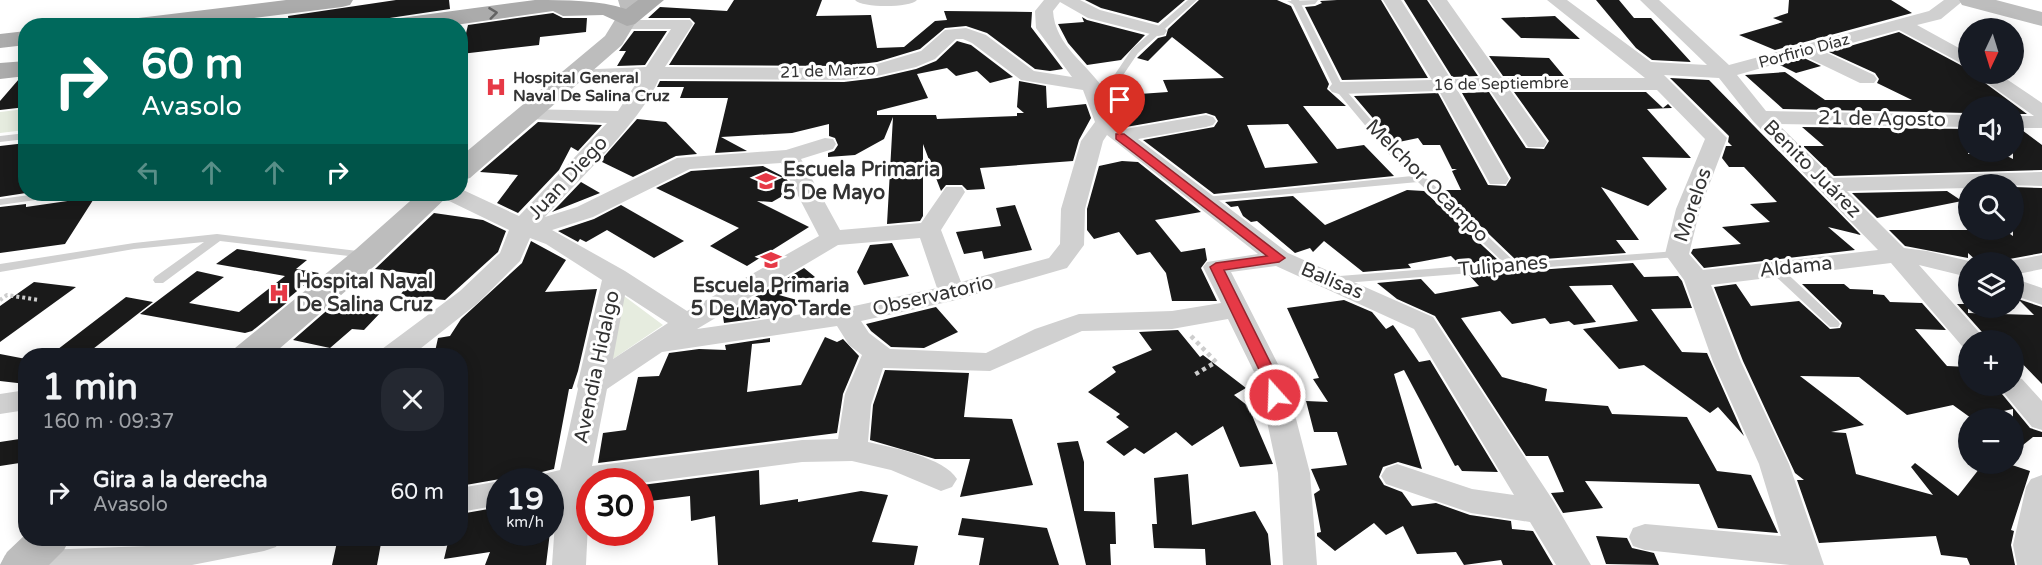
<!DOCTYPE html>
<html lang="es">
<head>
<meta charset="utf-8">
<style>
	body { margin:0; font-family:"Varela Round",sans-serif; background:#242831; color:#f1f3f6; height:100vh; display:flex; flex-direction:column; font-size:22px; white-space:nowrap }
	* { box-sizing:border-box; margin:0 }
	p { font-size:20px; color:#9ea1a6 }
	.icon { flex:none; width:33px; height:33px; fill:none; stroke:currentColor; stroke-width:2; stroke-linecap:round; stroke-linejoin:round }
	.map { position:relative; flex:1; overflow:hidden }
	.details { position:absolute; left:18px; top:348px; width:450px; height:198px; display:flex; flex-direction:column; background:#171b24; border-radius:24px; box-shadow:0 3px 15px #0003 }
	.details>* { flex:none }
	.banner { position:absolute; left:18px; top:18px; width:450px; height:183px; border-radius:24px; box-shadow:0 3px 15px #0003; background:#00695c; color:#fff; overflow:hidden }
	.needle { width:39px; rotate:184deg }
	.buttons { position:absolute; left:1958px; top:18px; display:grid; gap:12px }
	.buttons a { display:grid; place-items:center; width:66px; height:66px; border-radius:50%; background:#171b24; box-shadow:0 3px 15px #0003; font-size:30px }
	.speed { position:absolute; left:486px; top:468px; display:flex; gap:12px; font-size:30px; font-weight:700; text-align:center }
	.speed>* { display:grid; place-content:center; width:78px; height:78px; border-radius:50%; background:#171b24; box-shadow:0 3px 15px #0003; line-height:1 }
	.speed small { font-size:15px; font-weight:400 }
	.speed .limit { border:9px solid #d22; background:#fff; color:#111 }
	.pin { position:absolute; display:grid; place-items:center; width:51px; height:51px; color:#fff; margin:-62px -26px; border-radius:50% 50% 50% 0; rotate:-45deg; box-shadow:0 0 6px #0007 }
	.pin .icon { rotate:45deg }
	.me { position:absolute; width:66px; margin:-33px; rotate:340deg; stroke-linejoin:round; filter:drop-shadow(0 0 4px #0008) }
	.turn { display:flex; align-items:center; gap:21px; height:126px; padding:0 24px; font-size:27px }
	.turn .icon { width:78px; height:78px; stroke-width:2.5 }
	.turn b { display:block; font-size:42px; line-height:51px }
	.lanes { display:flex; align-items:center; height:57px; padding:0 24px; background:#0003; justify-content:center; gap:30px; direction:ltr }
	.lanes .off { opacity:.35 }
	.round { display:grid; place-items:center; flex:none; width:63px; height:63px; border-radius:24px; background:#242831 }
	.overview { display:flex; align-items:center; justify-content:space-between; height:102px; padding:0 24px }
	h1 { font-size:36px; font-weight:800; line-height:45px }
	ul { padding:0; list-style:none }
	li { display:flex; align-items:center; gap:18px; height:84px; padding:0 24px }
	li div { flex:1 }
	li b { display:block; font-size:22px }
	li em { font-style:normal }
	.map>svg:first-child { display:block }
</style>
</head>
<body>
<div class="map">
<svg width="2042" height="565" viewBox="0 0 2042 565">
	<rect width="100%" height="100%" fill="#fff"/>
	<path fill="#e6ecdf" d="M25 109V130L0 133V112Z
		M624 296 663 325 610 361Z"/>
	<path fill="#1a1a1a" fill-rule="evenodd" d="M396 0H449L450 9 336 26H289L288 16Z
		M734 0H822L816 16 871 15 877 48 904 47 935 21 947 20 944 11 1032 12 1031 27 1063 69 1050 71 1035 69 987 33 966 26 945 28 920 49 877 62 844 66 669 65 695 23 690 18H648L660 7 727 11Z
		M1085 0H1185L1158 23 1101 8Z
		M1199 0H1277L1291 6 1329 84 1327 89 1346 106H1303L1337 149 1364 145 1394 176 1214 194 1143 140 1214 127 1218 121 1215 116 1206 113 1126 127 1111 96 1168 92 1163 80 1224 78 1172 37 1148 61 1137 58 1158 38 1166 36 1168 29ZM1288 124 1318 163 1265 168 1247 125Z
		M1337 0H1381L1428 78 1342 80 1305 7 1315 6 1322 3 1320 1Z
		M1404 0H1427L1478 76 1452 77Z
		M1596 0H1619L1634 18H1651L1691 62 1652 60 1636 48Z
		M1789 0H1891L1912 13 1775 50 1739 35 1783 22 1773 18 1788 13Z
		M553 13 563 18H587L586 32 540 37 539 45 461 54 468 25Z
		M1555 16 1580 39 1521 38 1501 18Z
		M1082 17 1087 20 1145 35 1121 60 1087 65 1068 43 1058 24 1084 22Z
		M634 31H667L645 65 617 66 626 51H619Z
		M1899 32 1968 69V74L1977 77 2027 114H2013V106H1968V113L1783 109 1745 75 1785 72 1825 100H1912L1877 83 1879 79 1875 73 1829 52Z
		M957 41 971 45 1013 77 990 83 977 71 956 76 947 68 917 74 928 98 877 111V115H936L937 119 1017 116V113H1024L1017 107 1019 81 1046 86 1047 108 1086 104 1091 118 1079 140 1073 161 980 168 985 189 967 190 962 185H946L941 191 923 144V216L920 221 887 224 893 117 884 139 855 155 828 157V153L834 151 838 145 835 138 829 136V124L792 133 721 137 747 151 715 153 728 98H680L684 87H657L660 81 844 82 877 78 916 69 936 61Z
		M1489 56 1549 58 1564 76H1503Z
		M1804 58 1821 66 1796 73 1780 65Z
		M26 78V107L0 110V101L19 79Z
		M1670 78 1709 80 1861 235 1828 227 1855 250 1704 268 1691 253 1693 249 1741 244 1722 227 1770 222 1750 204 1777 202 1744 167H1729L1722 158 1726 146H1732L1728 142 1729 136Z
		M1489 92 1526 148 1544 149 1549 141 1514 92H1646L1663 108 1668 104 1672 108 1647 109 1691 158 1642 157 1667 189 1648 206 1601 187 1639 240H1616L1626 253 1517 261 1443 190H1461L1452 171 1457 169H1452L1440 145H1423L1418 138 1394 143 1354 96 1438 93 1488 185 1506 186 1511 178 1462 93Z
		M637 119 666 122 697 154 676 156 633 177 600 161Z
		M538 122 602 125 578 151 571 147 559 170 518 213 497 203 518 175 480 172Z
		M1802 127 1968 129V154H2003L2013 159V130H2022L2042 145V170L1834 176 1803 146H1824Z
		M26 143V193L0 197V146Z
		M1122 161 1138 162 1201 212 1155 220 1181 252 1205 248 1207 260 1201 268 1217 301H1172L1166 273 1150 252 1137 255 1119 232 1094 239 1087 230V209L1099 166Z
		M763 166 786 178 793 190 772 202 757 201 809 227 747 266 710 246 739 228 656 188 691 171Z
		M581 182 600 193 552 212 560 204Z
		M2013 187 2042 188V253L2004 260 2002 262H1978L1968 253V258L1905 246 1889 230H2004L2013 236Z
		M1407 190 1424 191 1499 261 1459 264 1451 256 1408 264 1411 268 1363 272 1324 241 1313 252 1310 248 1295 253 1257 221 1251 222 1243 216 1238 206 1231 207 1225 202 1293 196 1325 225Z
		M1947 191 1962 201 1877 218 1852 193Z
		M95 197 65 244 0 253V207L26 204V207Z
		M621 205 684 241 654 258 607 230 586 242 580 239 578 242 558 231 594 219Z
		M1015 205 1032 250 984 259 982 251 964 254 956 232 1001 226 996 208Z
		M434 213 483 220 506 231 498 252 445 300 399 296 418 274 375 269Z
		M531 241 566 260 545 292 597 289 578 371 572 389H569L554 469 538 473 533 481 502 482 500 479 460 486V356H434L438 338 450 336 461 319 522 263Z
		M892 243 909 276 864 285 857 272 870 245Z
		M237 249 307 260 296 269 319 273 285 301H289L252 331 245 333 140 314 197 271 224 277 189 303 239 312 285 276 216 264Z
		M1633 263 1644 277 1678 276 1682 281 1692 308 1651 309 1682 352 1707 353 1744 436 1718 407 1710 413 1644 365 1619 369 1583 329 1638 321 1612 285 1569 286 1596 322 1574 325 1569 321 1550 324 1545 318 1512 324 1500 311 1461 318 1502 377 1547 389 1545 401 1608 406 1612 414 1687 417 1717 471 1751 475 1778 533 1718 528 1699 484 1585 481 1603 508 1563 513 1551 493 1564 492 1548 456H1526L1435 316 1397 299 1377 283 1421 279 1435 294 1479 286 1469 275Z
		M804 268 815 277 779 295 804 302 774 316 724 323 723 316Z
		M34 282 76 287 0 342V306Z
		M1736 284 1751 306 1799 301 1830 329 1840 328 1842 323 1802 284H1844L1850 289 1873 290V294L1884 295 1890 302 1922 303 1946 330 1915 329 1947 366 1968 367V386H1992L2002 394 2030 428 2042 432V437H2033L2013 453V409L1971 418 1953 405 1907 415 1859 377 1800 376 1864 425 1831 432 1846 433 1856 474 1933 495 1911 467 1915 463 1958 496 1983 464H2009L2030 471 2011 530 2014 531 2011 545 2015 565H1970L1967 558 1941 555 1936 536 1819 543 1797 480H1804L1795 473 1743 361 1714 287Z
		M126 297 153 302 84 356H49Z
		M2018 299 2042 307V384L2013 354V340H2003L1995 332H1982L1957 304H1968V313L2034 315Z
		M1344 300 1372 312 1386 329 1393 325 1419 362 1430 360 1498 472 1462 471 1458 465 1455 466 1404 370 1394 374 1422 469 1398 462 1383 467 1379 477 1384 485 1402 492 1412 506 1436 503 1470 515 1511 521 1512 529 1533 531 1553 565H1503L1501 560 1464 565 1456 552 1417 554 1403 526 1386 535 1374 523 1335 551 1317 536V533L1321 532 1314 494 1320 490 1311 469 1347 465 1337 432H1314L1306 401 1328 402 1313 379 1319 378 1287 308Z
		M332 306 382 311 364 330 352 329 330 348 293 340Z
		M936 307 958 332 924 348 891 347 871 331 866 324Z
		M1178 330 1200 357 1203 355 1246 388 1234 395 1248 406 1273 464 1240 467 1223 426 1192 446 1176 432 1144 454 1135 448 1124 456 1106 442 1129 427 1116 417 1120 414 1088 392 1116 372 1112 367 1152 350 1139 332Z
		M825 337 837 342 843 339 859 356 843 394 837 433 598 463 603 433 626 430 638 377 659 376 669 353 699 349 726 350 725 345 770 338V342L752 344 747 392 801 385Z
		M0 354 26 359V384L0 381Z
		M885 370 969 373 964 417 1012 419 1033 485 960 497 970 459H935L870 440 873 405Z
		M26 438V462L0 466V442Z
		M1078 441 1084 462V511L1115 512 1116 544H1110L1111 565H1086L1057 443Z
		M759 470 760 505 798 499V502L861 491 888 495 872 542 918 546 914 565H718L715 516 691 521 690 496 642 502V485Z
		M1188 474 1192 525 1255 511 1268 534 1271 565H1206L1205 549 1154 548 1152 524H1157L1154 478Z
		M500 507V532H550L546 565H485L490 552 444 559 449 538H460V514Z
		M962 518 1047 528 1059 565H979L984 538 958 535Z
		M1596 536 1627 538 1632 548 1654 553 1659 565 1606 564Z
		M353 538H382L377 565H332L337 542Z"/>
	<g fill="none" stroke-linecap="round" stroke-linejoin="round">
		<path stroke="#cdcdcd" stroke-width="4" stroke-dasharray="3 3" stroke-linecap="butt" d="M0 300 7 295 39 300"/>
		<path stroke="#cdcdcd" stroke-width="4.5" stroke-dasharray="4 4" stroke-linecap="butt" d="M1191 336 1216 362 1194 375"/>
		<path fill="#d0d0d0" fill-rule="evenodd" d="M1188 0H1197L1138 53 1115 87 1100 96H1094V92L1109 83 1132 49Z
			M1291 0H1299L1343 87 1397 150 1516 263 1677 251 1683 254 1677 257 1331 284 1327 283 1325 280 1327 277 1504 263 1418 182 1202 202 1201 200 1202 198 1206 197 1412 176 1389 154 1334 88Z
			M26 133V139L0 142V136Z
			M37 194H62L57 197 0 205V199Z
			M399 194H422L434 196 435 198C427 204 407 199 399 194Z
			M217 234 366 252 372 255 366 258 220 241 163 283H155L153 280 155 277 204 242 134 249 0 272V264L134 243Z
			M1775 265 1779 266 1838 321 1840 324 1838 327H1830L1771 272 1769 269 1771 266Z"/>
		<path fill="#d0d0d0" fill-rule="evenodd" d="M855 0H917C910 8 862 8 855 0Z
			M1044 0H1080L1100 10 1164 27 1167 31 1164 35 1158 36 1088 18 1060 2 1053 11C1055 46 1088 64 1106 92 1114 105 1113 118 1125 129L1206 115 1213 117 1216 121 1213 125 1206 127 1138 139 1288 253 1433 317 1554 502 1591 565H1556L1530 522 1471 513 1386 484 1381 476 1386 468 1397 464 1472 489 1514 495 1414 329 1276 266 1231 272 1286 380 1310 473 1317 565H1283L1278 473 1258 380 1228 319 1172 329 1082 331 990 371 883 368 871 405 868 442C891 447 945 458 957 479L952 487 941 491 891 470 852 461 802 462 640 483 590 482 586 565H552L557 494 550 495V482H535L539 475 560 470 578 389 577 386 602 280 546 244 530 238 520 261 478 303 411 356H378L382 349 460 291 500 253 509 230 445 199 442 194H460L461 189 519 216 607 123 530 119 523 117 520 113 523 109 618 111 639 79 573 82 563 76 573 70 646 67 671 29H624L615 24 618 20H690L693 24 665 67 844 68 877 64 921 51 945 30 966 28 986 35 1034 71 1072 77 1036 28 1035 11ZM956 39H963L972 43 1021 80 1083 90 1095 122 1081 141 1061 209 1060 244 1049 258 961 282 941 230 965 192 962 187H946L921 223 840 230 801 159 833 149 836 144 833 139 825 138 786 150 677 158 577 207 545 217C578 180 640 123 659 79L844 80 877 76 916 67 935 59ZM1107 135 1258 254 1207 262 1203 267 1221 303 1172 311 1079 314 1035 329 986 353 890 349 869 333 861 321 952 301 1067 268 1084 245 1085 209 1103 141ZM781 163 819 236 687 311 625 271 552 230 593 217 690 169ZM920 238 937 288 845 308 697 329 838 245ZM625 295 668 323 613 359ZM837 326 849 345 862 355 845 394 838 439 802 440 592 466 607 389 662 352Z
			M1318 0 1315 4 1296 6 1287 1Z
			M1383 0H1401L1451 79 1482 78 1429 0H1447L1502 78H1645L1547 0H1567L1651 62 1707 65 1640 0H1659L1729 65 1929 11 1944 0H1964L1941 19 1917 25 1968 53V67L1899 30 1823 51 1874 75 1877 79 1874 83H1860L1804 56 1737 75 1766 111 1968 115V127L1778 124 1833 178 2042 172V186L1968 184V188L1847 191 1904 248 1927 251 1973 262H1968V277L1919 265 1986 340H1968V348L1962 346 1891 263 1711 285 1741 362 1789 464 1824 565H1790L1645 550 1633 546 1629 537 1633 528 1645 524 1781 536 1759 464 1713 362 1684 280 1665 254 1676 209 1705 139 1657 90H1510L1547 142 1544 147H1528L1490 90 1458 91 1509 179 1506 184H1490L1439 91 1339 94 1332 92 1329 88 1332 84 1339 82 1432 80ZM1664 75 1719 78 1753 121 1878 250 1703 270 1689 254 1700 209 1727 138Z
			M1978 74H1999L2042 103V128H2013V116H2034L1980 78Z
			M2042 255V269L2013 275V262H2004Z
			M2013 278 2042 288V305L2013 295Z
			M2013 376 2022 379 2042 401V430L2032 427 1998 386H2013Z
			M26 390V410L0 414V394Z
			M2042 475V565H2017L2013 545 2026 487 2031 479Z
			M500 481V505L460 512V488Z
			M190 538H280L276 547 264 551 192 565H0L5 555 17 551 147 546Z"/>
		<path fill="#bdbdbd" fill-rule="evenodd" d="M618 0H640L643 10 622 45 470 178 460 181V157L605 36 621 10Z
			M1959 0H1996L2042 12V26L1962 5Z
			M418 194H450L378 263 271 356H230L235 348 356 249Z
			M26 534V538H70L64 550 49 565H0L7 552Z"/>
		<path fill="#ababab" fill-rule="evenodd" d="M286 0H353L350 5 342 7 191 26H119L122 21 130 19Z
			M535 0C567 0 599 0 626 9L638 0H664L635 24 627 26 603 15 563 16 553 11 448 26H382L385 21 393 19Z
			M26 31V45L0 48V34Z
			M26 61V76L0 79V63Z"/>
	</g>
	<defs><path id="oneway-chevron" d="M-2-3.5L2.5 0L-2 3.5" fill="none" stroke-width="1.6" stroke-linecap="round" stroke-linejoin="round" transform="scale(1.5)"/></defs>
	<use stroke="#636363" href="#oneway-chevron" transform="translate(493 13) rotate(-7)"/>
	<path fill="#e63946" stroke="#96252e" stroke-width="1.5" d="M1116 134H1124L1285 258 1279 262 1224 270 1279 380 1283 395 1281 399H1270L1264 380 1210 267 1216 263 1267 256 1116 139Z"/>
	<defs>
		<g id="hospital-bare" transform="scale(1.62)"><path d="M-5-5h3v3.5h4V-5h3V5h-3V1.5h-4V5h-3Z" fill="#e63946" stroke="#fff" stroke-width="2.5" paint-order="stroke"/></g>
		<g id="school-bare" transform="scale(1.62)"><path d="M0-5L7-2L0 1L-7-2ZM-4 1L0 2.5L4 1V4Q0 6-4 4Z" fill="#e63946" stroke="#fff" stroke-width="2.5" paint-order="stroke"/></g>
	</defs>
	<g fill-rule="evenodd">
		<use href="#hospital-bare" x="496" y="87"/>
		<use href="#school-bare" x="766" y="181"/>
		<use href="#school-bare" x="771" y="260"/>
		<use href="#hospital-bare" x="279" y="293"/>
	</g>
	<g text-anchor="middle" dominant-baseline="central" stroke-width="6" stroke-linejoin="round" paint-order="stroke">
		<g font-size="16" fill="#333" stroke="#fff">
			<text transform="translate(1804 51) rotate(-15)">Porfirio Díaz</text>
			<text transform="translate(828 71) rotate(-2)">21 de Marzo</text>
			<text transform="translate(1501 84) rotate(-1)">16 de Septiembre</text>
		</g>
		<g font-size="16" font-weight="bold" fill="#333" stroke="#fff" text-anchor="start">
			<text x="513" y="78">Hospital General<tspan x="513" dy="18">Naval De Salina Cruz</tspan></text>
		</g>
		<g font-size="20" fill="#333" stroke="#fff">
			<text transform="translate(1882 119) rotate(1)">21 de Agosto</text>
			<text transform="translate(1812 169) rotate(45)">Benito Juárez</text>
			<text transform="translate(568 178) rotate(-47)">Juan Diego</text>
			<text transform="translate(1427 181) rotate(45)">Melchor Ocampo</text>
			<text transform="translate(1693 205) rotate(-71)">Morelos</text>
			<text transform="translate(1503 266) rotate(-5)">Tulipanes</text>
			<text transform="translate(1796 267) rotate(-6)">Aldama</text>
			<text transform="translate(1332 281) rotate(23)">Balisas</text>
			<text transform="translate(933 296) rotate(-13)">Observatorio</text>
			<text transform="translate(597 367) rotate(-78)">Avendia Hidalgo</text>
		</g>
		<g font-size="20" font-weight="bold" fill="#333" stroke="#fff" text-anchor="start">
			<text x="783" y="170">Escuela Primaria<tspan x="783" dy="23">5 De Mayo</tspan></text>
			<text x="296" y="282">Hospital Naval<tspan x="296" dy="23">De Salina Cruz</tspan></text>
			<text x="771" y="286" text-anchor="middle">Escuela Primaria<tspan x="771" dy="23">5 De Mayo Tarde</tspan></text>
		</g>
	</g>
</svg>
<div class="buttons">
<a><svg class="needle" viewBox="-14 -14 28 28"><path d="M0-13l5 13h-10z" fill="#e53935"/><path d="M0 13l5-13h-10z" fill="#9ea1a6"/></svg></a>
<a><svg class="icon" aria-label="sound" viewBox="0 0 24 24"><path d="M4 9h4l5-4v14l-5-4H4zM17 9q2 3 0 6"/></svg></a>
<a><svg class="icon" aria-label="search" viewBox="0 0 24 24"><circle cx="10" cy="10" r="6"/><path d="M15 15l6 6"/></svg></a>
<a><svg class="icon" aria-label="layers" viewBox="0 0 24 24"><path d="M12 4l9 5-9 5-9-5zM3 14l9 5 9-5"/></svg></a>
<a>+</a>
<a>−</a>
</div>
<div class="speed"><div>19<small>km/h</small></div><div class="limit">30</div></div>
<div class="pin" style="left:1120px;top:136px;background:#d93025"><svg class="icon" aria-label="arrive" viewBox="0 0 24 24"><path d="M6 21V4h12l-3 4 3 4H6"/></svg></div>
<svg class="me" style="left:1275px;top:395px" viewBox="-20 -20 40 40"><circle r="17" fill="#e63946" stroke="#fff" stroke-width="3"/><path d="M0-11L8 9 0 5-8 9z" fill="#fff"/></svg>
<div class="banner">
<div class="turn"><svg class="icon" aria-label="right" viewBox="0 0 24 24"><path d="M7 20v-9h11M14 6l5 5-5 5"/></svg><div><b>60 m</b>Avasolo</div></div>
<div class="lanes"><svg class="icon off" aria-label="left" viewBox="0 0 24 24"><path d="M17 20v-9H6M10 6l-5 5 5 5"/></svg><svg class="icon off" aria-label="ahead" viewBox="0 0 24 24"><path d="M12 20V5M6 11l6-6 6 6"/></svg><svg class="icon off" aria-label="ahead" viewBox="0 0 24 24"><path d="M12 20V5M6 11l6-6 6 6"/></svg><svg class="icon" aria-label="right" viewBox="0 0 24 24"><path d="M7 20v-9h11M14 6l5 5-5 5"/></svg></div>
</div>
<section class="details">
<div class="overview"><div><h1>1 min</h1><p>160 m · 09:37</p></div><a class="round"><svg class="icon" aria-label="close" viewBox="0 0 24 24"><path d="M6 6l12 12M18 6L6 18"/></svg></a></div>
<ul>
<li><svg class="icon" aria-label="right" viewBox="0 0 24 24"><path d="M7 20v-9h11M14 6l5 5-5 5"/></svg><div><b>Gira a la derecha</b><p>Avasolo</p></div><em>60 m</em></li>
</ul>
</section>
</div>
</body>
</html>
